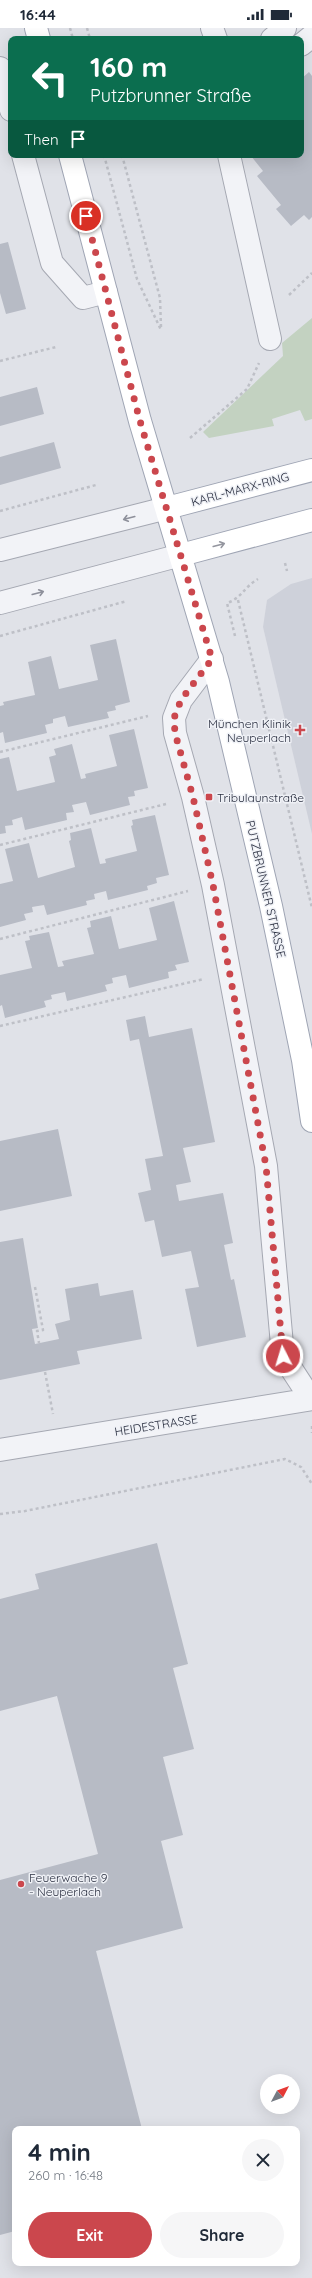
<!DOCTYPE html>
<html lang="en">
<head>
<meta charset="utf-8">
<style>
	body { margin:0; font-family:Quicksand,sans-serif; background:#f6f6f7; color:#1f2937; height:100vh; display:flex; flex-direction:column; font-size:15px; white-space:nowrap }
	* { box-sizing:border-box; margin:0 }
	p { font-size:13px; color:#747a83 }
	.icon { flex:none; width:22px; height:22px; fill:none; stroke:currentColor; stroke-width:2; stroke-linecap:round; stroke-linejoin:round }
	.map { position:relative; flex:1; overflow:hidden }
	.details { position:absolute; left:12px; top:2098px; width:288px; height:140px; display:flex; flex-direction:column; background:#fff; border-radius:8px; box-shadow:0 4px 16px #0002 }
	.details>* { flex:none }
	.banner { position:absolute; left:8px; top:8px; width:296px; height:122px; border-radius:8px; box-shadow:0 4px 16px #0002; background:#0b6e4f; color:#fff; overflow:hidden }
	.needle { width:26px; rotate:49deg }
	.controls { position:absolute; left:260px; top:2046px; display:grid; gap:8px }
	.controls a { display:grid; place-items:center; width:40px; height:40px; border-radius:50%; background:#fff; box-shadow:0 4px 16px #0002; font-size:20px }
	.pin { position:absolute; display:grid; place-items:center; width:34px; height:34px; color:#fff; margin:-17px; border:2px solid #fff; border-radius:50%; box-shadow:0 1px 4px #0007 }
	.me { position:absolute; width:44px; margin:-22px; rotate:355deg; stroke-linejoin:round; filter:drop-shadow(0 0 3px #0008) }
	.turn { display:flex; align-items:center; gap:14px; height:84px; padding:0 16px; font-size:18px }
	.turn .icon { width:52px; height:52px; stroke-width:2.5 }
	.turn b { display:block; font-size:28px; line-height:34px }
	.then { display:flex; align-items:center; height:38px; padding:0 16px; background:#0003; gap:8px; font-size:15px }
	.round { display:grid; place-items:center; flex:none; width:42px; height:42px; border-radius:21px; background:#f6f6f7 }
	.overview { display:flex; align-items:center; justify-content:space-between; height:68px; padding:0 16px }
	h1 { font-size:24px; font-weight:700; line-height:30px }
	.button { display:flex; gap:8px; margin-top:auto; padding:8px 16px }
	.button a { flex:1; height:46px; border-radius:24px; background:#cb474d; color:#fff; font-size:16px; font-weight:700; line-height:46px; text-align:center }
	.button a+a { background:#f6f6f7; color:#1f2937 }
	.status { display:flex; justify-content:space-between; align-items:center; height:28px; padding:0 20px; background:#fff; direction:ltr }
	.status svg { height:11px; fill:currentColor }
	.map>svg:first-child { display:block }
</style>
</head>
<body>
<div class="status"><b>16:44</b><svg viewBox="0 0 49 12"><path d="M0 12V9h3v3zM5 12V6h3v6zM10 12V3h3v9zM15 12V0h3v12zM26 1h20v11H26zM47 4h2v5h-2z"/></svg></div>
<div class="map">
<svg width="312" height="2250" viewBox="0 0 312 2250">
	<rect width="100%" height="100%" fill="#e0e2e8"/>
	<path fill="#ced1da" d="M312 550V806L263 599 267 572 291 556Z"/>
	<path fill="#c3d2c1" d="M312 290V391L305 393 300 382 272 391 274 398 209 410 203 404 283 328 282 315Z"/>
	<path fill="#b7bbc5" d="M309 44 312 48V189L309 192 304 187 291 198 276 181 281 177 257 148 263 143 251 128 301 127V51Z
		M8 214 26 281 6 286 0 265V216Z
		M37 359 44 386 0 398V369Z
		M54 414 61 440 0 457V429Z
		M116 611 130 674 115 678 116 682 107 684 109 690 68 699 65 688 53 691V695L45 697 47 705 5 715 3 704 0 705V678L4 677 3 674 35 667 28 634 51 628 59 661 98 652 90 617Z
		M134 701 148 760 134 763 135 768 128 769 130 777 90 787 86 774 72 777 74 784 66 785 67 792 25 802 22 789 12 792 13 797 5 798 6 805 0 806V731L9 729 17 763 55 754 49 729 56 727 54 721 72 716 81 751 86 750 85 746 117 738 109 707Z
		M155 787 169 847 156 850 157 855 147 858 148 862 108 872 106 863 94 866 95 871 86 873 87 877 47 887 44 877 32 879 33 884 24 886 26 892 0 899V856L13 853 5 821 29 815 38 850 75 839 69 813 71 812 70 805 91 800 100 836 106 835 105 831 137 823 131 798 133 797 132 792Z
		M174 873 189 934 175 937 177 942 168 944 169 950 129 960 126 947 112 950 113 955 105 957 107 963 67 973 65 964 51 967 52 971 44 973 46 979 5 990 2 977 0 978V947L32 940 25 913 30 912 29 908 49 904 58 939 64 938 62 933 94 926 87 900 91 899 90 893 111 888 119 921 157 912 149 880Z
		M145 988 149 1009 192 1000 215 1114 183 1120 191 1154 176 1157 179 1173 223 1165 233 1215 224 1217 231 1252 234 1251 246 1309 197 1319 185 1261 199 1259 191 1223 162 1229 154 1192 145 1194 138 1165 151 1162 145 1131 163 1128 139 1011 130 1013 126 992Z
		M58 1101 72 1168 0 1183V1113Z
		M23 1210 38 1300 32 1301 35 1316 59 1311 55 1296 70 1292 65 1261 98 1255 100 1268 133 1262 142 1311 77 1323 80 1336 0 1352V1214Z
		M157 1515 188 1636 173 1640 194 1721 163 1729 183 1807 161 1813 183 1900 96 1923 142 2101H15V2203L0 2207V1852L98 1826 57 1668 0 1683V1571L39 1561 35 1546Z"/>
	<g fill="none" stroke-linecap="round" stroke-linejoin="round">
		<g stroke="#a5a8b2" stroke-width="24">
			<path id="minor" d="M212 0 216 11
				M272 11 285 0
				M301 17 312 8
				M0 40 11 82
				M23 127 52 235 83 270 106 264
				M229 127 270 311
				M0 522 167 480
				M0 575 181 527
				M212 631 181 672 174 690 175 705 193 769 213 857 266 1138 283 1328 311 1371
				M0 1422 312 1371"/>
		</g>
		<g stroke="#9fa5b4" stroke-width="24">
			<path id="major" d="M36 0 39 11
				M70 127 140 393 218 654 271 878 303 1032 312 1093
				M167 480 312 442
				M181 527 312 492"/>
		</g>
		<path stroke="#bec0c7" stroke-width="2.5" stroke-dasharray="3 3" stroke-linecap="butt" d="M70 0 73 11
			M87 0 90 11
			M104 127 137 251 161 302
			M122 127 160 270 161 299
			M289 267 312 245
			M0 333 56 319
			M190 410 247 361 259 335
			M0 483 96 457
			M285 535 287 543
			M238 572 312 880
			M0 608 127 573
			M235 608 227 575C242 570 244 559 258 551
			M0 724 148 688
			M0 817 166 776
			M0 911 188 863
			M0 998 204 951
			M35 1259 43 1302 37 1303 39 1315
			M45 1344 53 1386
			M312 1398V1405
			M0 1486 25 1483 285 1431 301 1439 312 1456"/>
		<use href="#minor" stroke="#f2f3f7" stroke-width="22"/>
		<use href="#major" stroke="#fff" stroke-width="22"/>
	</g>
	<defs><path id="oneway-shaft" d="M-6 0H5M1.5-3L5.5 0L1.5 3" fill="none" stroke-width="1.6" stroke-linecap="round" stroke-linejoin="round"/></defs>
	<g stroke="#8e909b">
		<use href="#oneway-shaft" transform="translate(129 490) rotate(165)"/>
		<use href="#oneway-shaft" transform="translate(38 565) rotate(-15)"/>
	</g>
	<use stroke="#94969f" href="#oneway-shaft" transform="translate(219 517) rotate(-15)"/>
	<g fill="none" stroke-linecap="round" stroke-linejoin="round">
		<path stroke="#cb474d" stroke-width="7" stroke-dasharray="0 12.6" d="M86 188 140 393 212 631 181 672 174 690 175 705 193 769 213 857 266 1138 283 1328"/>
	</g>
	<g fill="#cb474d" stroke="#eff1f6" stroke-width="1.5">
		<path d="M298 696h4v4h4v4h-4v4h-4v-4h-4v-4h4z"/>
		<rect x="205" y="765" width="8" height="8" rx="2"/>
		<circle cx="21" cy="1856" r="4"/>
	</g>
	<g text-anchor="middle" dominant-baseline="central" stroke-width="3" stroke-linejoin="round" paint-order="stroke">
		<g font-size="12" fill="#292e3f" stroke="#eff1f6">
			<text transform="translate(240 461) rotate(-15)">KARL-MARX-RING</text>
			<text transform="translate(266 861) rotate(77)">PUTZBRUNNER STRASSE</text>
			<text transform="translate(156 1397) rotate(-9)">HEIDESTRASSE</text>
		</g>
		<g font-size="12" fill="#292e3f" stroke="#eff1f6" text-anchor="start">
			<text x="291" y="695" text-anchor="end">München Klinik<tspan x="291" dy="14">Neuperlach</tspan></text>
			<text x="217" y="769">Tribulaunstraße</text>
			<text x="29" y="1849">Feuerwache 9<tspan x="29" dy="14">- Neuperlach</tspan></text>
		</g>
	</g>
</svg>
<div class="controls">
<a><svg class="needle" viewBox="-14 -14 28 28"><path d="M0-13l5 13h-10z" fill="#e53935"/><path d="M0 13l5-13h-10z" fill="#747a83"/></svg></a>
</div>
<div class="pin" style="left:86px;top:188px;background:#d93025"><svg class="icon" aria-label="arrive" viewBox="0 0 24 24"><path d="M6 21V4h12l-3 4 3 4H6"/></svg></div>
<svg class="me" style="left:283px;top:1328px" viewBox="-20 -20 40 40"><circle r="17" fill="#cb474d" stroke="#fff" stroke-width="3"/><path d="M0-11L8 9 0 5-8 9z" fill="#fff"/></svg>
<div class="banner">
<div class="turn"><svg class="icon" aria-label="left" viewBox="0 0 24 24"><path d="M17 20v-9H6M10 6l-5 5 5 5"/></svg><div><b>160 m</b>Putzbrunner Straße</div></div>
<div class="then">Then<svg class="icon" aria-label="arrive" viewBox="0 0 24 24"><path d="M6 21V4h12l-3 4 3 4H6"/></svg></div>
</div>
<section class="details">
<div class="overview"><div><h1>4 min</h1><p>260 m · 16:48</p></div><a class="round"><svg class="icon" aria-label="close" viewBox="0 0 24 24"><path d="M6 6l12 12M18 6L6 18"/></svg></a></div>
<div class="button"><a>Exit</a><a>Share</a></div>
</section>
</div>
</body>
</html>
